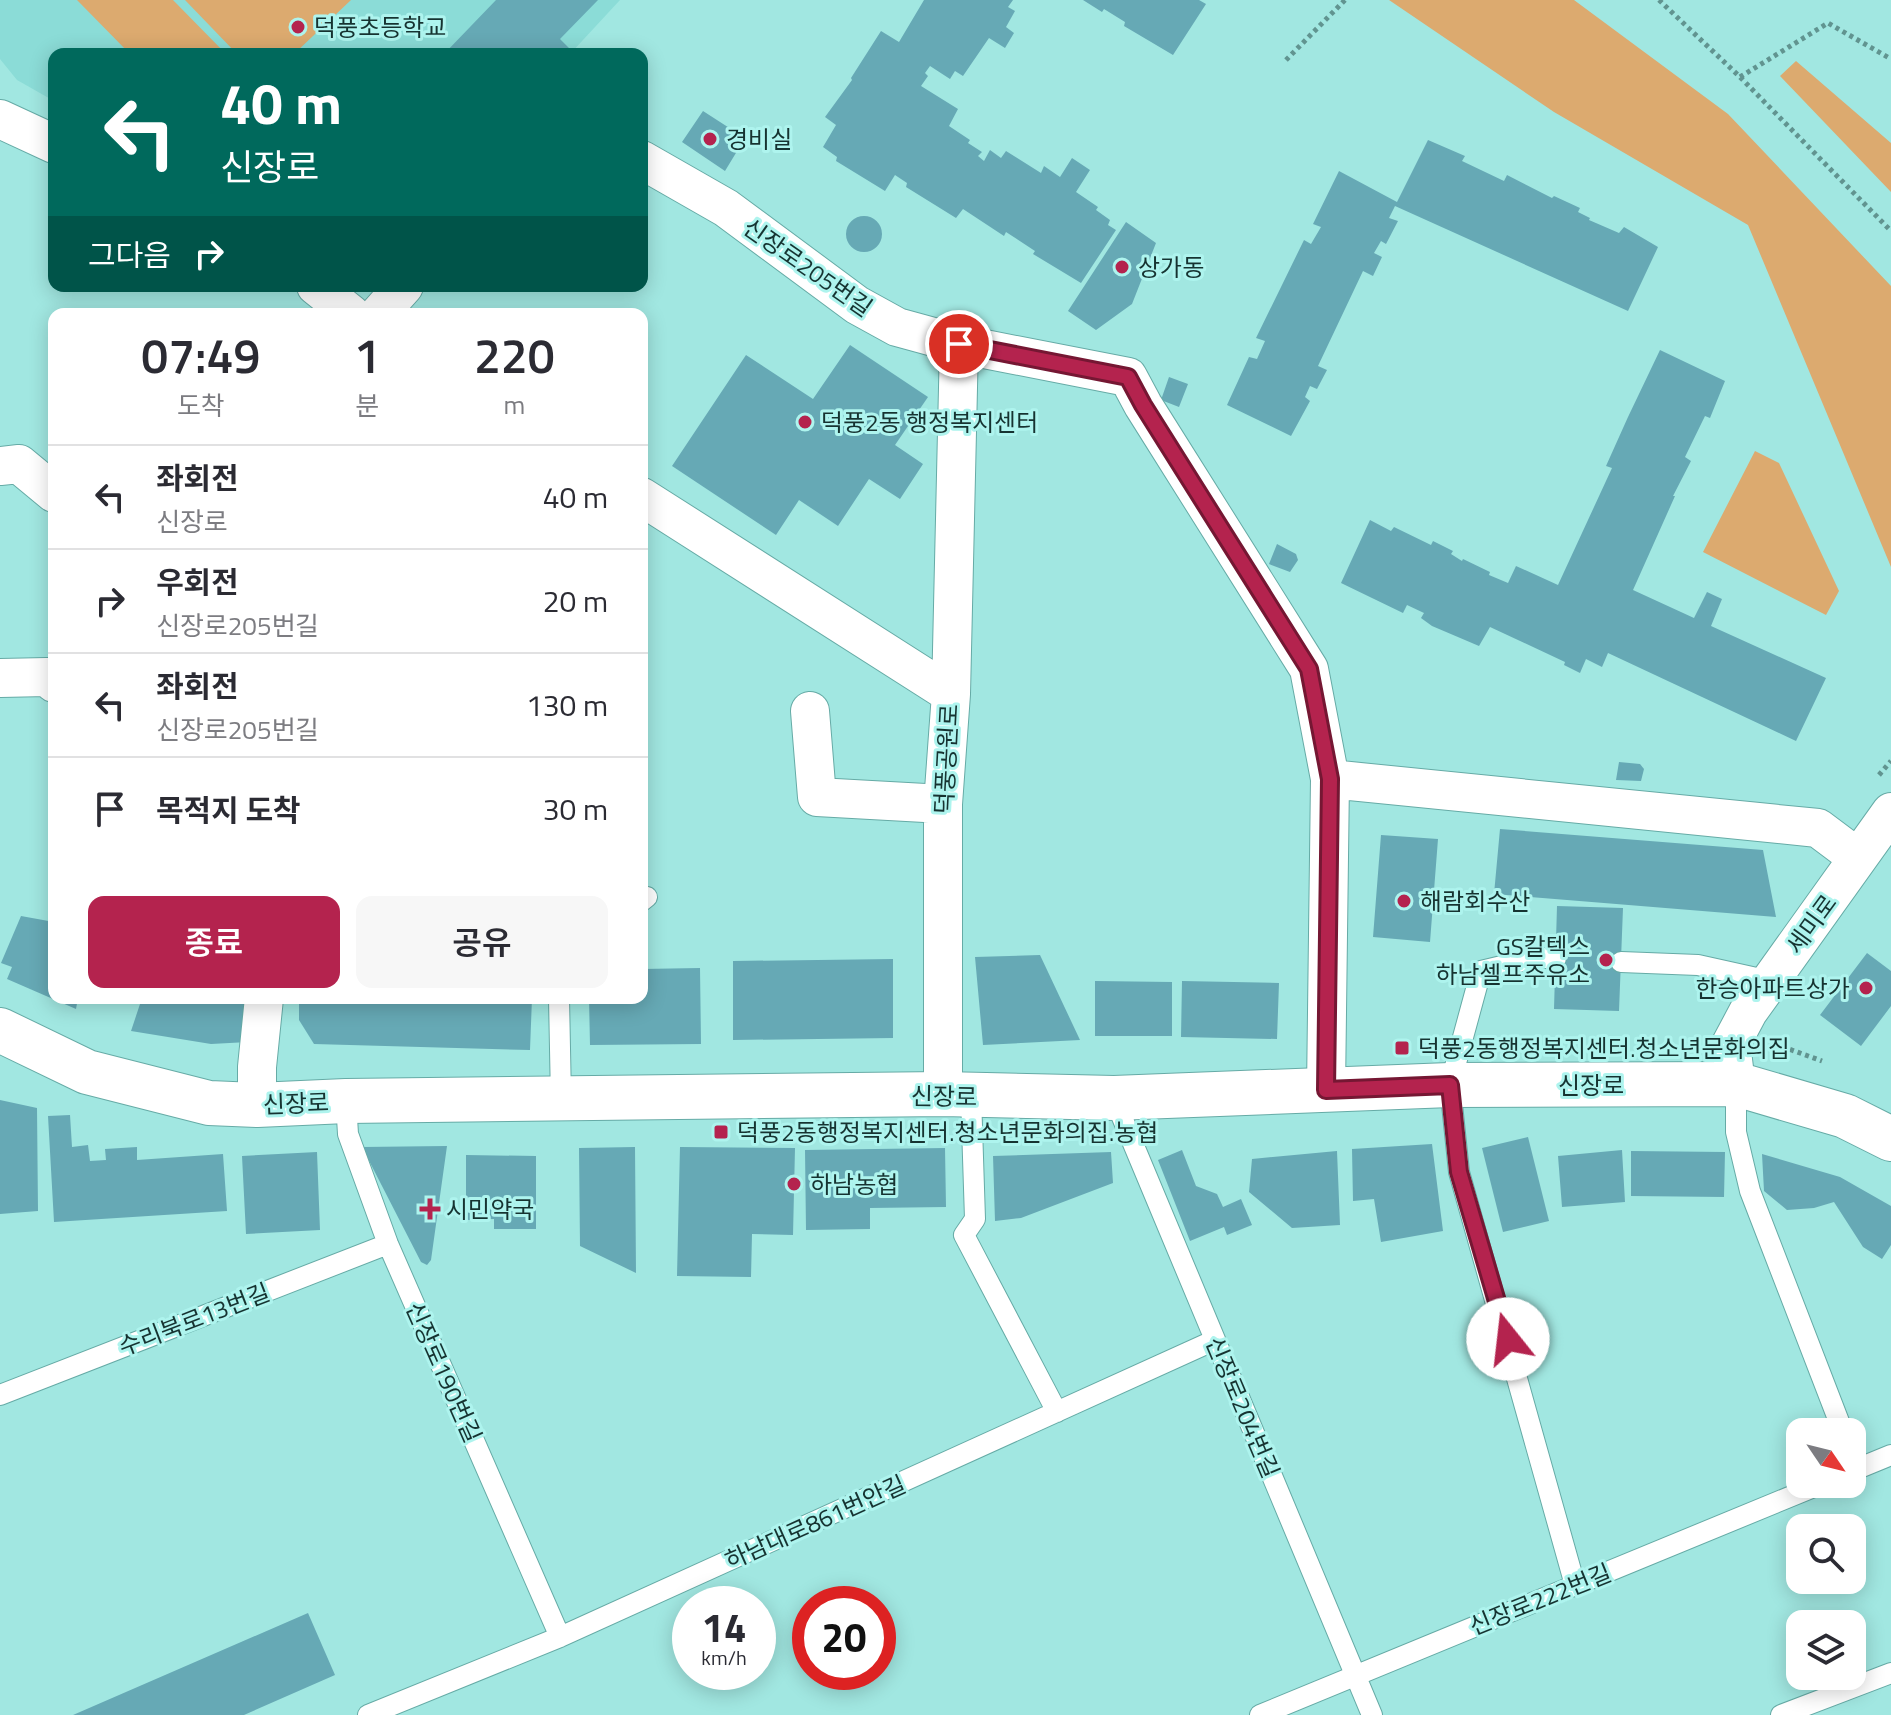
<!DOCTYPE html>
<html lang="ko">
<head>
<meta charset="utf-8">
<style>
	body { margin:0; font-family:"Titillium Web","Noto Sans KR",sans-serif; background:#f7f7f7; color:#2b2b33; height:100vh; display:flex; flex-direction:column; font-size:30px; white-space:nowrap }
	* { box-sizing:border-box; margin:0 }
	p { font-size:26px; color:#7c7c81 }
	.icon { flex:none; width:44px; height:44px; fill:none; stroke:currentColor; stroke-width:2; stroke-linecap:round; stroke-linejoin:round }
	.map { position:relative; flex:1; overflow:hidden }
	.side { position:absolute; left:48px; top:308px; width:600px; height:696px; display:flex; flex-direction:column; background:#fff; border-radius:16px; box-shadow:0 4px 20px #0003 }
	.side>* { flex:none }
	.top-card { position:absolute; left:48px; top:48px; width:600px; height:244px; border-radius:16px; box-shadow:0 4px 20px #0003; background:#00695c; color:#fff; overflow:hidden }
	.needle { width:52px; rotate:125deg }
	.tools { position:absolute; left:1786px; top:1418px; display:grid; gap:16px }
	.tools a { display:grid; place-items:center; width:80px; height:80px; border-radius:16px; background:#fff; box-shadow:0 4px 20px #0003; font-size:40px }
	.speed { position:absolute; left:672px; top:1586px; display:flex; gap:16px; font-size:40px; font-weight:700; text-align:center }
	.speed>* { display:grid; place-content:center; width:104px; height:104px; border-radius:50%; background:#fff; box-shadow:0 4px 20px #0003; line-height:1 }
	.speed small { font-size:20px; font-weight:400 }
	.speed .limit { border:12px solid #d22; background:#fff; color:#111 }
	.pin { position:absolute; display:grid; place-items:center; width:68px; height:68px; color:#fff; margin:-34px; border:4px solid #fff; border-radius:50%; box-shadow:0 2px 8px #0007 }
	.me { position:absolute; width:88px; margin:-44px; rotate:344deg; stroke-linejoin:round; filter:drop-shadow(0 0 6px #0008) }
	.turn { display:flex; align-items:center; gap:28px; height:168px; padding:0 40px; font-size:36px }
	.turn .icon { width:104px; height:104px; stroke-width:2.5 }
	.turn b { display:block; font-size:56px; line-height:68px }
	.then { display:flex; align-items:center; height:76px; padding:0 40px; background:#0003; gap:16px; font-size:30px }
	.eta { display:flex; justify-content:space-evenly; align-items:center; height:136px; text-align:center }
	.eta b { font-size:48px; font-weight:600; line-height:56px }
	.primary-button { display:flex; gap:16px; margin-top:auto; padding:16px 40px }
	.primary-button a { flex:1; height:92px; border-radius:16px; background:#b4234e; color:#fff; font-size:32px; font-weight:600; line-height:92px; text-align:center }
	.primary-button a+a { background:#f7f7f7; color:#2b2b33 }
	ul { padding:0; list-style:none }
	li { display:flex; align-items:center; gap:24px; height:104px; padding:0 40px; border-top:2px solid #e1e1e2 }
	li div { flex:1 }
	li b { display:block; font-size:30px }
	li em { font-style:normal }
	.map>svg:first-child { display:block }
</style>
</head>
<body>
<div class="map">
<svg width="1891" height="1715" viewBox="0 0 1891 1715">
	<rect width="100%" height="100%" fill="#a1e7e1"/>
	<path fill="#8bdcd7" d="M0 0H620L570 54H54V101L17 80 0 59Z"/>
	<path fill="#dcaa6f" d="M77 0H173L226 54H130Z
		M185 0H351L294 54H237Z
		M1389 0H1574L1728 114 1891 286V567L1748 225 1554 112Z
		M1796 61 1891 143V192L1780 76Z
		M1755 451 1779 463 1839 591 1826 615 1703 552Z"/>
	<path fill="#66a9b5" d="M496 0H598L560 39 569 48 563 54H556L550 49 546 54H444Z
		M924 0H1013L1008 7 1015 11 1006 27 1014 33 1005 48 989 38 963 76 955 71 950 79 930 66 925 73 928 76 921 86 958 109 949 126 970 140 968 143 982 152 978 156 984 161 990 150 1001 158 1006 151 1041 173 1044 166 1060 177 1072 158 1090 170 1076 192 1098 207 1096 210 1110 220 1108 225 1116 230 1081 283 1033 254 1035 251 1006 232 1004 236 963 209 956 218 906 187 907 183 895 175 885 191 836 161 837 157 823 147 836 125 825 117 852 80 851 78 881 31 899 42Z
		M1083 0H1199L1206 4 1173 55 1124 26 1125 22 1104 9 1102 12Z
		M703 111 734 131 731 136 742 143 725 171 682 142Z
		M1428 140 1465 156 1462 161 1504 181 1507 175 1552 198 1554 196 1580 208 1578 212 1590 218 1589 220 1619 233 1624 227 1658 247 1628 311 1395 206 1389 218 1398 221 1386 244 1381 241 1374 253 1382 257 1373 276 1363 271 1318 366 1327 370 1317 389 1310 386 1305 397 1310 401 1291 436 1227 405 1249 357 1257 359 1265 341 1256 338 1304 240 1311 244 1321 227 1313 224 1339 171 1397 202Z
		M846 234a18 18 0 1 1 36 0a18 18 0 1 1-36 0Z
		M1126 222 1156 243 1132 304 1096 330 1068 311Z
		M850 345 928 397 895 445 923 464 900 499 869 479 838 526 799 500 776 535 672 466 746 355 813 399Z
		M1660 350 1725 381 1710 418 1705 416 1685 457 1691 461 1673 496H1675L1633 590 1694 618 1707 592 1722 599 1711 626 1826 678 1796 741 1608 653 1602 667 1586 659 1580 673 1564 665 1565 662 1490 627 1479 646 1432 626 1421 618 1424 613 1407 605 1403 613 1341 583 1370 520 1391 531 1394 527 1431 545 1433 541 1453 551 1451 554 1462 561 1463 559 1490 572 1489 575 1508 583 1516 566 1558 585 1612 468 1606 466 1628 417Z
		M1169 377 1188 384 1179 407 1161 400Z
		M1277 544 1296 554 1298 560 1290 572 1269 564Z
		M1619 762 1640 764 1644 769 1641 781 1616 780Z
		M1500 829 1763 850 1776 917 1494 894Z
		M1381 835 1438 839 1430 942 1373 937Z
		M1557 906 1623 908 1619 1011 1554 1009Z
		M21 916 54 922V998H78L76 1009 7 979 12 967 1 963Z
		M1867 953 1891 971V1006L1861 1046 1820 1015Z
		M1040 955 1080 1040 983 1045 975 957Z
		M893 959V1038L733 1040V961Z
		M700 968 701 1044 590 1045 589 998H642V969Z
		M1095 981 1172 982V1036H1095Z
		M1182 981 1279 983 1277 1039 1181 1037Z
		M142 998H248V1042L211 1044 131 1031Z
		M299 998H532L530 1050 314 1044 299 1020Z
		M0 1100 37 1108 38 1211 0 1214Z
		M70 1115 72 1147 88 1145 90 1161 106 1160 105 1149 137 1147V1160L223 1154 227 1211 54 1222 48 1116Z
		M1528 1137 1549 1221 1503 1232 1482 1148Z
		M1432 1144 1443 1231 1381 1242 1374 1199 1353 1201 1352 1149Z
		M447 1146 431 1260 427 1265 421 1262 362 1147Z
		M635 1147 636 1273 580 1246 579 1148Z
		M680 1147 795 1148 793 1235 752 1234 751 1277 677 1276Z
		M945 1148 946 1207 870 1208V1229L806 1230 805 1150Z
		M1182 1150 1196 1186 1217 1194 1223 1207 1241 1199 1252 1225 1227 1235 1224 1227 1190 1241 1158 1160Z
		M1622 1150 1625 1202 1562 1207 1558 1156Z
		M1337 1151 1340 1225 1292 1228 1249 1192 1252 1159Z
		M1631 1151 1725 1152 1724 1197 1631 1196Z
		M317 1152 320 1230 246 1234 242 1156Z
		M1111 1152 1113 1183 1021 1218 995 1221 993 1156Z
		M1762 1154 1840 1177 1891 1206V1245L1882 1259 1863 1247 1834 1202 1814 1208 1787 1210 1764 1191Z
		M466 1155 536 1156V1229H494V1219L466 1220Z
		M308 1613 335 1675 244 1715H73Z"/>
	<g fill="none" stroke-linecap="round" stroke-linejoin="round">
		<g stroke="#66aba6" stroke-width="22">
			<path id="lane" d="M642 901 647 897
				M1556 958H1535L1481 971 1450 1085 1459 1172 1575 1585
				M1621 962 1698 965 1770 981
				M559 998 561 1099
				M1736 1084V1132L1750 1191 1843 1432
				M971 1096 975 1219 964 1235 1057 1412
				M1114 1098 1372 1715
				M346 1101 348 1134 388 1244 560 1637
				M0 1395 388 1244
				M1852 1471 1891 1455
				M368 1715 560 1637 1215 1340
				M1260 1715 1821 1484
				M1781 1715 1891 1673"/>
		</g>
		<g stroke="#66aba6" stroke-width="40">
			<path id="street" d="M0 119 54 144
				M642 160 726 208 857 305 897 327 959 344 1128 377 1143 405 1309 669 1330 779 1326 1090
				M316 286 351 314
				M379 314 404 286
				M0 466 19 464 54 493
				M642 497 951 694 943 804V1094
				M0 678 47 677 54 683
				M951 694 959 344
				M810 711 817 797 943 804
				M1330 779 1818 828 1858 858
				M1736 1084 1731 1044 1748 1012 1891 812
				M257 1105V1067L264 998"/>
		</g>
		<g stroke="#66aba6" stroke-width="46">
			<path id="secondary" d="M0 1030 87 1072 209 1103 257 1105 346 1101 943 1094 1114 1098 1450 1085 1736 1084 1845 1116 1891 1139"/>
		</g>
		<path stroke="#619490" stroke-width="5" stroke-dasharray="4 4" stroke-linecap="butt" d="M1659 0 1740 77 1891 231
			M1286 60 1345 0
			M1740 77 1828 23 1891 59
			M1879 775 1891 761
			M1775 1044 1822 1061"/>
		<use href="#lane" stroke="#fff" stroke-width="20"/>
		<use href="#street" stroke="#fff" stroke-width="38"/>
		<use href="#secondary" stroke="#fff" stroke-width="44"/>
	</g>
	<g fill="none" stroke-linecap="round" stroke-linejoin="round">
		<g stroke="#751733" stroke-width="20">
			<path id="route" d="M959 344 1128 377 1143 405 1309 669 1330 779 1326 1090 1450 1085 1459 1172 1508 1339"/>
		</g>
		<use href="#route" stroke="#b4234e" stroke-width="14"/>
	</g>
	<g fill="#b4234e" stroke="#aef4ee" stroke-width="3">
		<circle cx="298" cy="27" r="8"/>
		<circle cx="710" cy="139" r="8"/>
		<circle cx="1122" cy="267" r="8"/>
		<circle cx="805" cy="422" r="8"/>
		<circle cx="1404" cy="901" r="8"/>
		<circle cx="1606" cy="960" r="8"/>
		<circle cx="1866" cy="988" r="8"/>
		<rect x="1394" y="1040" width="16" height="16" rx="4"/>
		<rect x="713" y="1124" width="16" height="16" rx="4"/>
		<circle cx="794" cy="1184" r="8"/>
		<path d="M426 1197h8v8h8v8h-8v8h-8v-8h-8v-8h8z"/>
	</g>
	<g text-anchor="middle" dominant-baseline="central" stroke-width="6" stroke-linejoin="round" paint-order="stroke">
		<g font-size="24" fill="#163331" stroke="#aef4ee" text-anchor="start">
			<text x="314" y="27">덕풍초등학교</text>
			<text x="726" y="139">경비실</text>
			<text x="1138" y="267">상가동</text>
			<text x="821" y="422">덕풍2동 행정복지센터</text>
			<text x="1420" y="901">해람회수산</text>
			<text x="1590" y="946" text-anchor="end">GS칼텍스<tspan x="1590" dy="28">하남셀프주유소</tspan></text>
			<text x="1850" y="988" text-anchor="end">한승아파트상가</text>
			<text x="1418" y="1048">덕풍2동행정복지센터.청소년문화의집</text>
			<text x="737" y="1132">덕풍2동행정복지센터.청소년문화의집.농협</text>
			<text x="810" y="1184">하남농협</text>
			<text x="446" y="1209">시민약국</text>
		</g>
		<g font-size="24" fill="#163331" stroke="#aef4ee">
			<text transform="translate(808 267) rotate(35)">신장로205번길</text>
			<text transform="translate(946 759) rotate(-87)">덕풍공원로</text>
			<text transform="translate(1811 924) rotate(-54)">세미로</text>
			<text x="1591" y="1085">신장로</text>
			<text transform="translate(944 1096) rotate(1)">신장로</text>
			<text transform="translate(296 1103) rotate(-2)">신장로</text>
			<text transform="translate(194 1319) rotate(-21)">수리북로13번길</text>
			<text transform="translate(444 1372) rotate(66)">신장로190번길</text>
			<text transform="translate(1243 1407) rotate(67)">신장로204번길</text>
			<text transform="translate(815 1522) rotate(-24)">하남대로861번안길</text>
			<text transform="translate(1540 1599) rotate(-22)">신장로222번길</text>
		</g>
	</g>
</svg>
<div class="tools">
<a><svg class="needle" viewBox="-14 -14 28 28"><path d="M0-13l5 13h-10z" fill="#e53935"/><path d="M0 13l5-13h-10z" fill="#7c7c81"/></svg></a>
<a><svg class="icon" aria-label="search" viewBox="0 0 24 24"><circle cx="10" cy="10" r="6"/><path d="M15 15l6 6"/></svg></a>
<a><svg class="icon" aria-label="layers" viewBox="0 0 24 24"><path d="M12 4l9 5-9 5-9-5zM3 14l9 5 9-5"/></svg></a>
</div>
<div class="speed"><div>14<small>km/h</small></div><div class="limit">20</div></div>
<div class="pin" style="left:959px;top:344px;background:#d93025"><svg class="icon" aria-label="arrive" viewBox="0 0 24 24"><path d="M6 21V4h12l-3 4 3 4H6"/></svg></div>
<svg class="me" style="left:1508px;top:1339px" viewBox="-20 -20 40 40"><circle r="19" fill="#fff"/><path d="M0-13L10 11 0 6-10 11z" fill="#b4234e"/></svg>
<div class="top-card">
<div class="turn"><svg class="icon" aria-label="left" viewBox="0 0 24 24"><path d="M17 20v-9H6M10 6l-5 5 5 5"/></svg><div><b>40 m</b>신장로</div></div>
<div class="then">그다음<svg class="icon" aria-label="right" viewBox="0 0 24 24"><path d="M7 20v-9h11M14 6l5 5-5 5"/></svg></div>
</div>
<section class="side">
<div class="eta">
<div><b>07:49</b><p>도착</p></div>
<div><b>1</b><p>분</p></div>
<div><b>220</b><p>m</p></div>
</div>
<ul>
<li><svg class="icon" aria-label="left" viewBox="0 0 24 24"><path d="M17 20v-9H6M10 6l-5 5 5 5"/></svg><div><b>좌회전</b><p>신장로</p></div><em>40 m</em></li>
<li><svg class="icon" aria-label="right" viewBox="0 0 24 24"><path d="M7 20v-9h11M14 6l5 5-5 5"/></svg><div><b>우회전</b><p>신장로205번길</p></div><em>20 m</em></li>
<li><svg class="icon" aria-label="left" viewBox="0 0 24 24"><path d="M17 20v-9H6M10 6l-5 5 5 5"/></svg><div><b>좌회전</b><p>신장로205번길</p></div><em>130 m</em></li>
<li><svg class="icon" aria-label="arrive" viewBox="0 0 24 24"><path d="M6 21V4h12l-3 4 3 4H6"/></svg><div><b>목적지 도착</b></div><em>30 m</em></li>
</ul>
<div class="primary-button"><a>종료</a><a>공유</a></div>
</section>
</div>
</body>
</html>
